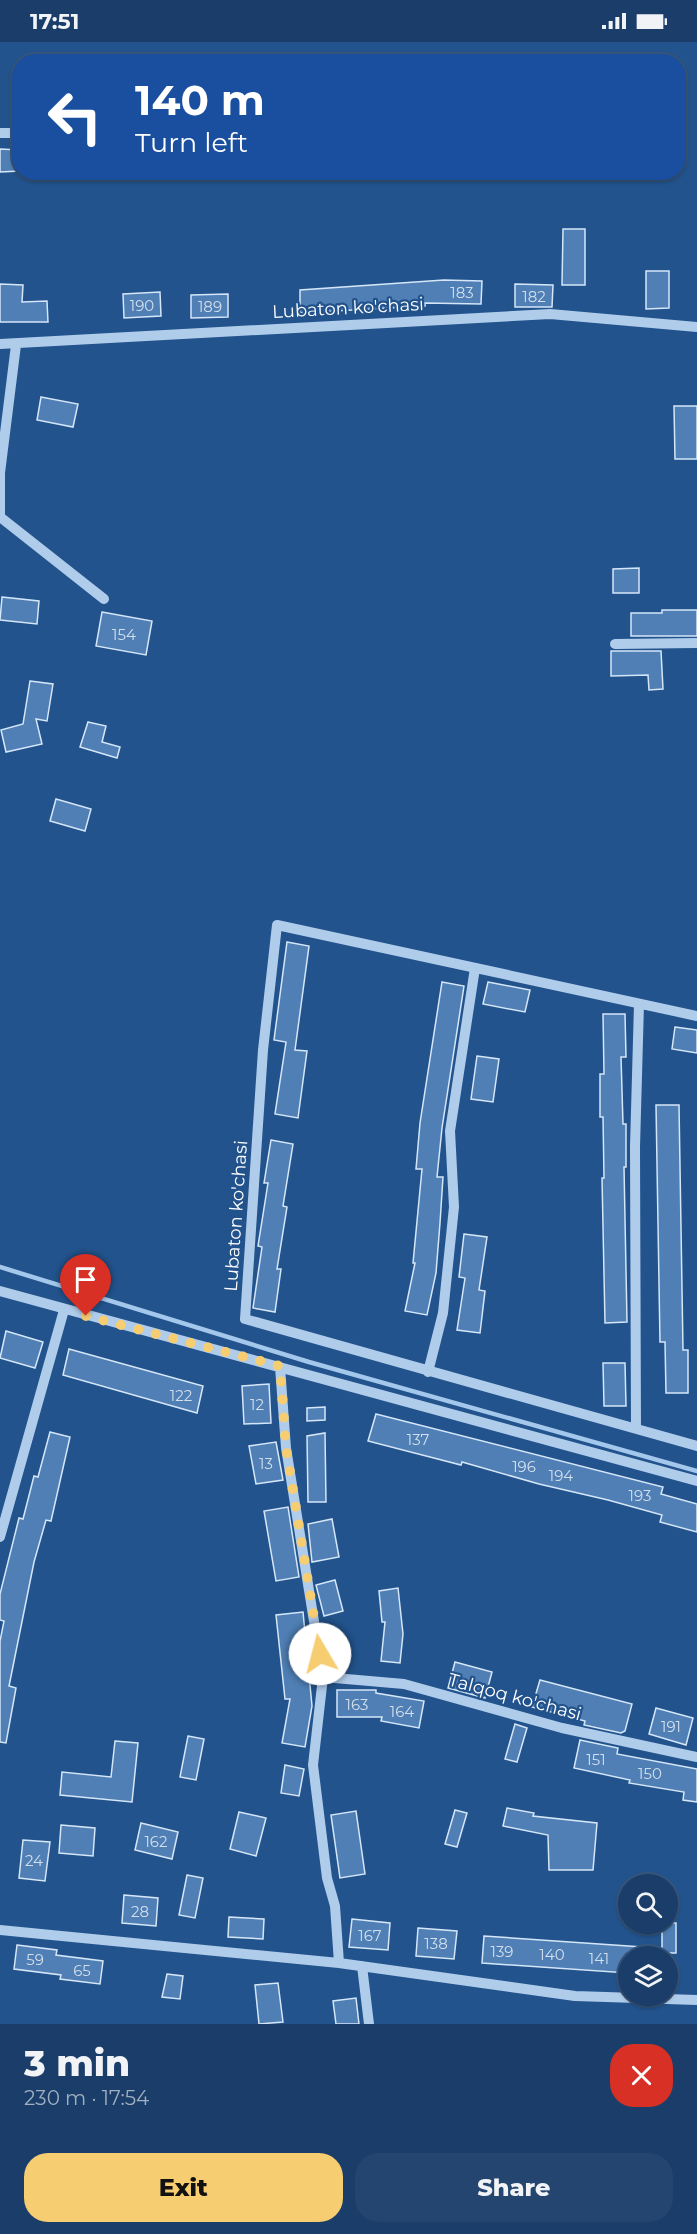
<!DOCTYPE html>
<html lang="en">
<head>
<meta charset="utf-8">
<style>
	body { margin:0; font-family:Montserrat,sans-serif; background:#23456f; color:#f1f3f6; height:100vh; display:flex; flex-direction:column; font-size:22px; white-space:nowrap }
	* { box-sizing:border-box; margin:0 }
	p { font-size:20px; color:#9faec0 }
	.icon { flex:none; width:33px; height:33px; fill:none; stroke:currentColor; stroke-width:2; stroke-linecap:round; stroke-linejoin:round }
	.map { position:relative; height:1982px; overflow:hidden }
	.side { display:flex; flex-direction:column; background:#1a3e69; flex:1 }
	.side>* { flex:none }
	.hud { position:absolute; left:12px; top:12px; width:674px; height:126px; border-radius:24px; box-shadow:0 2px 4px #0004,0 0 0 2px #38577d; background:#1a4fa0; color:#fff; overflow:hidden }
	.controls { position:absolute; left:618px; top:1832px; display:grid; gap:12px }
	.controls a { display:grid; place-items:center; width:60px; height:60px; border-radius:50%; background:#1a3e69; box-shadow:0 2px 4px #0004,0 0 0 2px #38577d; font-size:30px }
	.pin { position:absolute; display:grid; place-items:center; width:51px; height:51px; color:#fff; margin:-62px -26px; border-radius:50% 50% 50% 0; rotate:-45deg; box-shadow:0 0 6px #0007 }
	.pin .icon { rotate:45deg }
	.me { position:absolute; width:66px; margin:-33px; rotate:352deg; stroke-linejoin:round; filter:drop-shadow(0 0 4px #0008) }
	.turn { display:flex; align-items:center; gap:21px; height:126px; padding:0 24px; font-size:27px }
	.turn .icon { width:78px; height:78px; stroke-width:2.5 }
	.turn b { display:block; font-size:42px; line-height:51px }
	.round { display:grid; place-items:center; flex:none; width:63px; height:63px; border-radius:24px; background:#23456f }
	.headline { display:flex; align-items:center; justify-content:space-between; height:102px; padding:0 24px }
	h1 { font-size:36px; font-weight:800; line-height:45px }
	.primary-button { display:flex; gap:12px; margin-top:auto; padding:12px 24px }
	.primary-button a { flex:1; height:69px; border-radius:24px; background:#f7cd72; color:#111; font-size:24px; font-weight:800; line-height:69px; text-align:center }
	.primary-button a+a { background:#23456f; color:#f1f3f6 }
	.status { display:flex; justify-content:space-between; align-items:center; height:42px; padding:0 30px; background:#1a3e69; direction:ltr }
	.status svg { height:16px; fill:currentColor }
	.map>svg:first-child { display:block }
</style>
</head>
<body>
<div class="status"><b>17:51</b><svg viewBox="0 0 49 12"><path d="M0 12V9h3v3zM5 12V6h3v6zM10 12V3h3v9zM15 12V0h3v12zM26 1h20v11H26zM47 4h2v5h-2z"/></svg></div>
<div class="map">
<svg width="697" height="1982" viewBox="0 0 697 1982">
	<rect width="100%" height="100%" fill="#22538c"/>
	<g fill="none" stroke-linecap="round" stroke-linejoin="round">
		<path stroke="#a4c7ec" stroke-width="4.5" d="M0 1225 309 1320 697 1429"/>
	</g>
	<path fill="#4f7fb5" stroke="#d5e6f8" stroke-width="1.5" d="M0 107 20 108V129L0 130Z
		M563 187H585V243H562Z
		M646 229H669V266L646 267Z
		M444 238 482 239 481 262 425 261V264L300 271V248Z
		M0 242 23 243 22 260 47 259 48 280H0Z
		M515 242 553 243 552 265H515Z
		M160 250 161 274 124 276 123 252Z
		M228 252V275L191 276V253Z
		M41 355 78 362 73 385 37 378Z
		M674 364H697V417H675Z
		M639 526V551H613V527Z
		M2 555 39 559 37 582 0 578Z
		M662 568H697V594H631V571H662Z
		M102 570 152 579 146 613 96 604Z
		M611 609H661L663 647 649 648 648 633 611 634Z
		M30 639 53 642 47 679 36 677 42 702 6 710 1 688 23 682Z
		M88 680 106 684 102 700 120 705 117 716 80 705Z
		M56 757 91 767 85 789 50 779Z
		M287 900 309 904 295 1008 307 1009 298 1076 275 1072 286 1000 274 998Z
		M442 940 464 944 442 1086 437 1135H443L440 1181 436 1231 427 1273 405 1269 415 1221H413L422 1127H416L420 1081Z
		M488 940 530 948 525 970 483 962Z
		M603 972H625L626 1015H621L623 1082H626V1125H624L627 1280 605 1281 602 1136H604L603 1075H600V1032H604Z
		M675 985 697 988V1011L672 1007Z
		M477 1014 499 1017 493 1060 471 1057Z
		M656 1063H679L683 1308H688V1351H666L665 1300H660Z
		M271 1098 293 1102 283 1164 287 1165 277 1227H281L275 1270 253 1266 262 1205 258 1204 268 1141H264Z
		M464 1192 487 1195 479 1248 485 1249 480 1291 457 1288 465 1236 459 1235Z
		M6 1289 43 1300 35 1326 0 1316Z
		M69 1307 203 1344 197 1371 63 1333Z
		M603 1321H625L626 1364H604Z
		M269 1342 271 1381 244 1382 242 1344Z
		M325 1365V1378L307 1379V1366Z
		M376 1372 663 1445 661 1452 697 1462V1490L660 1480 662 1473 608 1458 539 1442 462 1420 461 1423 368 1399Z
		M50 1390 70 1395 51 1479 46 1478 34 1520 9 1644 16 1646 6 1701 0 1700V1599L4 1579 0 1578V1552L19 1476 23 1477 34 1434 38 1435Z
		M325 1391 326 1460H308L307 1394Z
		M276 1400 283 1438 256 1442 249 1404Z
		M288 1465 299 1535 276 1539 264 1469Z
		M332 1477 339 1515 312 1520 308 1482Z
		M335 1538 343 1569 324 1574 316 1543Z
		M398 1546 403 1592 400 1621 381 1619 385 1580H382L379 1549Z
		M303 1570 312 1664 305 1705 282 1701 290 1657H285L276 1573Z
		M455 1620 492 1630 485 1656 448 1646Z
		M540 1638 632 1662 625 1689 621 1691 584 1683 585 1679 532 1665Z
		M337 1648H376V1651L424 1659 419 1686 381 1679 382 1675H337Z
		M656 1666 693 1676 686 1703 649 1692Z
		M515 1682 527 1686 517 1720 505 1717Z
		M188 1694 204 1697 196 1738 180 1735Z
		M580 1698 618 1706 617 1712 697 1727V1760L683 1758 684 1750 629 1741 630 1738 574 1726Z
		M115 1699 138 1701 132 1760 60 1753 62 1730 111 1735Z
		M285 1723 304 1727 299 1754 281 1751Z
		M507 1766 534 1771 533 1774 597 1781 593 1828H549L548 1793 503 1784Z
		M455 1768 467 1771 457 1805 445 1802Z
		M356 1769 365 1832 340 1836 331 1773Z
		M239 1770 266 1776 256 1814 230 1807Z
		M141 1781 178 1790 172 1817 135 1808Z
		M61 1783 95 1786 93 1814 59 1811Z
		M23 1798 50 1800 45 1839 19 1836Z
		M187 1833 203 1836 195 1876 179 1873Z
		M124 1853 158 1856 156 1884 122 1881Z
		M229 1875 264 1877 263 1897 228 1895Z
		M352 1877 390 1881 388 1908 349 1905Z
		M662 1881H676V1911H662Z
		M418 1886 457 1889 454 1917 416 1914Z
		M484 1894 657 1906V1914H628V1931L482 1921Z
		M17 1903 57 1908 56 1913 103 1919 100 1942 60 1937 61 1933 14 1927Z
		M167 1932 183 1934 180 1957 162 1955Z
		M278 1941 283 1980 259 1982 255 1943Z
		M356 1956 359 1982H336L333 1959Z"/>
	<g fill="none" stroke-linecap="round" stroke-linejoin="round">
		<path stroke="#b0cceb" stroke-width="10" d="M0 91H20
			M0 302 550 272 697 285
			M16 303 0 431V475L104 557
			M615 602 697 601
			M697 974 277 883 263 1008 245 1277 697 1404
			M0 1249 697 1439
			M280 1325 286 1406 323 1635 313 1723 327 1836 335 1864 339 1921
			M428 1330 443 1271 454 1165 450 1089 475 926
			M636 1385 635 1105 639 962
			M0 1495 64 1268
			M323 1635 404 1642 562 1686 697 1715
			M0 1888 339 1921 575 1954 697 1958
			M362 1924 369 1982"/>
	</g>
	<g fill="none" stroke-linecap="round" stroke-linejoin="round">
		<path stroke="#f7cd72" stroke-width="10" stroke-dasharray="0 18" d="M86 1274 280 1324 286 1406 320 1612"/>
	</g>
	<g text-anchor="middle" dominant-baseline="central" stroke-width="4.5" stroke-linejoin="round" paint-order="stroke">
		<g font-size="15" fill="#d3dfec">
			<text x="462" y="250">183</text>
			<text x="534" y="254">182</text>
			<text x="142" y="263">190</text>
			<text x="210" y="264">189</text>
			<text x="124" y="592">154</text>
			<text x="181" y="1353">122</text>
			<text x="257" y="1362">12</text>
			<text x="418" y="1397">137</text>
			<text x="266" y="1421">13</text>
			<text x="524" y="1424">196</text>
			<text x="561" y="1433">194</text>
			<text x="640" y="1453">193</text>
			<text x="357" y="1662">163</text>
			<text x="402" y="1669">164</text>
			<text x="671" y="1684">191</text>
			<text x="596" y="1717">151</text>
			<text x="650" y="1731">150</text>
			<text x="156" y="1799">162</text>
			<text x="34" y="1818">24</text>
			<text x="140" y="1869">28</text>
			<text x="370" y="1893">167</text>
			<text x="436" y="1901">138</text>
			<text x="502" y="1909">139</text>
			<text x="552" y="1912">140</text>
			<text x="599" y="1916">141</text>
			<text x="35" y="1917">59</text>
			<text x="82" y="1928">65</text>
		</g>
		<g font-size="18" fill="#fff" stroke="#22538c">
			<text transform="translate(348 266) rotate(-3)">Lubaton ko'chasi</text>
			<text transform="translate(236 1174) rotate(-86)">Lubaton ko'chasi</text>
			<text transform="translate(515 1655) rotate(15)">Talqoq ko'chasi</text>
		</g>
	</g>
</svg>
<div class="controls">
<a><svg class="icon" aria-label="search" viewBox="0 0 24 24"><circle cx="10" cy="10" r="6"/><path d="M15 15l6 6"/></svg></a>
<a><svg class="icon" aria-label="layers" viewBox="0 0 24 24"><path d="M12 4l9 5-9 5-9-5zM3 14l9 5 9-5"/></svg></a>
</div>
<div class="pin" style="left:86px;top:1274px;background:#d93025"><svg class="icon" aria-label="arrive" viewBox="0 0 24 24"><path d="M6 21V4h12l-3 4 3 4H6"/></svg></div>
<svg class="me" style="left:320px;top:1612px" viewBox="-20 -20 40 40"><circle r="19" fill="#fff"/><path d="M0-13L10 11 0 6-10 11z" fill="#f7cd72"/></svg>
<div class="hud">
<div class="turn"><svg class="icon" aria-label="left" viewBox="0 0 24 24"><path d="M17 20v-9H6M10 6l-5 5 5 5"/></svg><div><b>140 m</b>Turn left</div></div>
</div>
</div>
<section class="side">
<div class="headline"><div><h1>3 min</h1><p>230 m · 17:54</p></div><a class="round" style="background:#d93025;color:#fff"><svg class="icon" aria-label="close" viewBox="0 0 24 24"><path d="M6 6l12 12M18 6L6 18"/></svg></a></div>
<div class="primary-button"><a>Exit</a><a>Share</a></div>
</section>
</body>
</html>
